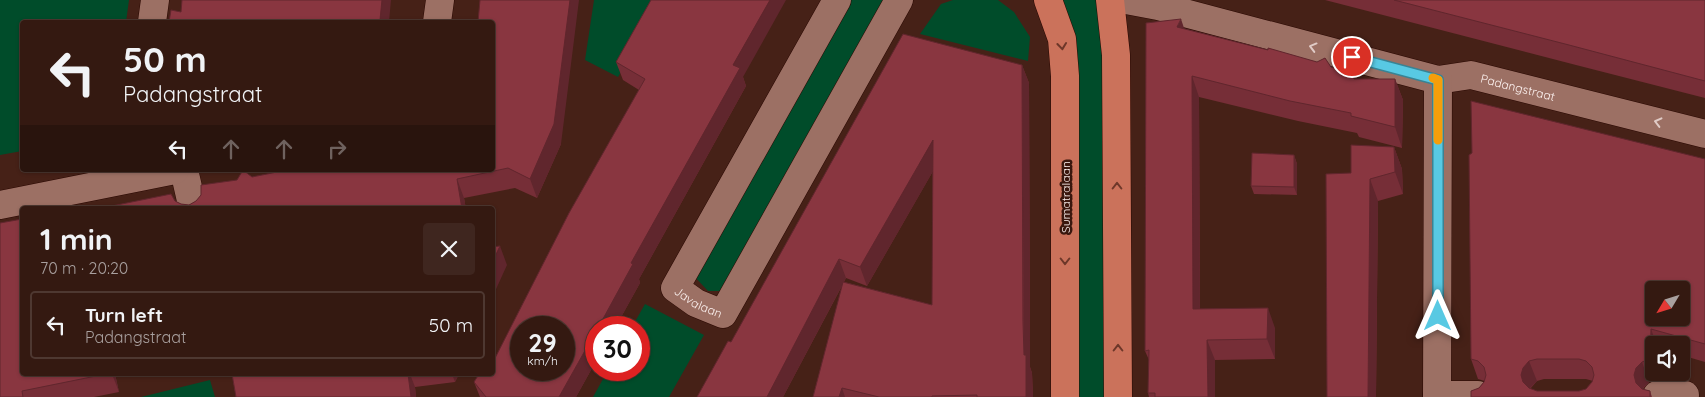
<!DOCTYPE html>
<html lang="en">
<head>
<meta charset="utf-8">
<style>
	body { margin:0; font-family:Quicksand,sans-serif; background:#3f261f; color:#f1f3f6; height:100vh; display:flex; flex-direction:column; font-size:19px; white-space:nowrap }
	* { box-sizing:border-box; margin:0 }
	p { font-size:16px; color:#a9a09f }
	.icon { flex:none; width:28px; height:28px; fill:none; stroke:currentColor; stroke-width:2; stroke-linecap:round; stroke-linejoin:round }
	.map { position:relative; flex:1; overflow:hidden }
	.drawer { position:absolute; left:20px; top:206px; width:475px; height:170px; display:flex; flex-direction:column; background:#341911; border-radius:5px; box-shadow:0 1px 4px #0004,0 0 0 1px #4e3831 }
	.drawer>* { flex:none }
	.hud { position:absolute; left:20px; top:20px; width:475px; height:152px; border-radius:5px; box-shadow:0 1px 4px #0004,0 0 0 1px #4e3831; background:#341911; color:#f1f3f6; overflow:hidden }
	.needle { width:32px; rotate:232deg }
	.buttons { position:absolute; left:1645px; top:281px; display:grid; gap:10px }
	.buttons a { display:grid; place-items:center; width:45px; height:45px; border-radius:5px; background:#341911; box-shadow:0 1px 4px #0004,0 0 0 1px #4e3831; font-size:25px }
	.speed { position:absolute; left:510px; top:316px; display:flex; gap:10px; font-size:25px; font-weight:700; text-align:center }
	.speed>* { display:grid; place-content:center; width:65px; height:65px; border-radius:50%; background:#341911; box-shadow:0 1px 4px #0004,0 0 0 1px #4e3831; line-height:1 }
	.speed small { font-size:12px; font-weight:400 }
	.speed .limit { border:8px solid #d22; background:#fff; color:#111 }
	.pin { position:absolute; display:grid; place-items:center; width:42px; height:42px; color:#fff; margin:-21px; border:2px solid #fff; border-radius:50%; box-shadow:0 1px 5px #0007 }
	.me { position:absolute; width:55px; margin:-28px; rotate:0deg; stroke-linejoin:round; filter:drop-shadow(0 0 4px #0008) }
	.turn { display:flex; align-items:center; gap:18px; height:105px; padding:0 20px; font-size:22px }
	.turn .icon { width:65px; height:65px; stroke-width:2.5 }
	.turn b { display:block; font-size:35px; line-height:42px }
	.lanes { display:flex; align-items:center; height:48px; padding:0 20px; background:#0003; justify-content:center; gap:25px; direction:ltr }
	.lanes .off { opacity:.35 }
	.round { display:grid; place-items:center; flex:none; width:52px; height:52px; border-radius:5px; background:#3f261f }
	.summary { display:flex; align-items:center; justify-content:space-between; height:85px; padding:0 20px }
	h1 { font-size:30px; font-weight:800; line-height:38px }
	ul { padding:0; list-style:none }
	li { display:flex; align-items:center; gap:15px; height:68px; margin:0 10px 8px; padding:0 10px; border:2px solid #4e3831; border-radius:5px }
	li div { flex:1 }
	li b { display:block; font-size:19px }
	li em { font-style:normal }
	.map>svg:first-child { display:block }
</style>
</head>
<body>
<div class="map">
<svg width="1705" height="397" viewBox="0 0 1705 397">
	<rect width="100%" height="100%" fill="#462117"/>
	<path fill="#004c2a" d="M0 0H129L126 22H22V151L0 155Z
		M594 0H662L618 77 585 60Z
		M848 0H887L726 291H708L694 276Z
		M953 0H998L1014 12 1030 37 1028 61 920 34 941 4Z
		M1060 0H1100L1107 45 1110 397H1075Z
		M645 304 704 335 669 397H593L608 370H639V328L632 327Z
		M210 380 215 397H141Z"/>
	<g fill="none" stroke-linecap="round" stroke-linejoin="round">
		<g stroke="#2a0802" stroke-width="29">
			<g id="minor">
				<path id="s1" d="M837 0 675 288 696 303 723 314 899 0"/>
				<path id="s2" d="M1126 0 1158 6 1438 80 1471 75 1705 134"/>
				<path d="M152 22 155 0"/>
				<path d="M437 22 440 0"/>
				<path d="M184 170 193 209"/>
				<path d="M0 205 175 170"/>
				<path d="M1437 395H1478"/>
				<path d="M1657 395H1685"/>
				<path d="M1437 397 1438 80"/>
			</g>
		</g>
		<g stroke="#2a0802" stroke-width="29">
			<path id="major" d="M1048 0 1062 39 1065 76V397
				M1110 0 1116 55 1118 397"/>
		</g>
		<use href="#minor" stroke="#9c7064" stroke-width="28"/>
		<use href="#major" stroke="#cb725b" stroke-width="28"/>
	</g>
	<path fill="#762e37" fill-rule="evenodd" d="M1325 0H1705V98L1576 65Z
		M1184 29 1331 67 1354 79H1395L1403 100 1402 148 1359 137 1357 133 1298 121 1199 97 1200 309 1275 328V359L1215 360V397H1149L1148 393 1149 360 1145 351Z
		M616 62 743 77 746 86 639 279 640 283 615 328H596V361L576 397H480L474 382 492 374 639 90 623 80Z
		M1022 65 1029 83 1030 341V367L1032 373 1033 397H813L843 284 783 397 731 342ZM933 171 932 305 844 282 846 278 867 286Z
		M561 144 537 198 515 188 464 198 466 209H97L175 201 181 204 189 205 237 180 252 177Z
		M1394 147 1402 169 1403 194 1378 201 1376 397H1327L1351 173Z
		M1294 155 1297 164V195L1254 194 1251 186Z
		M1705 159V362L1681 355V345H1654V372H1658V379L1649 382 1643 389 1650 391 1652 397H1471L1485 381 1478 379 1471 359ZM1544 379H1586L1593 381 1586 389 1579 391H1537L1530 389 1537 381Z
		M22 374H115L119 392 94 397H0Z
		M232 374H459L455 382 415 387 416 397H236Z"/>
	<path fill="#60262d" d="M382 0H391L389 22H380V20Z
		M570 0H579L561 144 537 198 530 179Z
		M770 0H786L743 77 746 86 639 279 640 283 615 328H598L733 65Z
		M1181 19 1188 40 1177 27Z
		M1022 65 1029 83 1030 341V367L1032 373 1033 397H1026L1024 355Z
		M1192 76 1199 97 1200 329 1193 309Z
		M1395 79 1403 100 1402 148 1395 127Z
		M933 140 940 159 867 286 860 267Z
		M1394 147 1402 169 1403 194 1395 172Z
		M1294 155 1297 164V195L1294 187Z
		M457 179 464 198 466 209H462Z
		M1370 179 1378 201 1376 397H1368Z
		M500 246 507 265 492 298V263Z
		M839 259 846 278 783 397H767Z
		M1268 308 1275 328V359L1267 339Z
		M1651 329 1657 345H1654V369L1650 359Z
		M596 331V361L576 397H559Z
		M1207 340 1215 360V397H1208Z
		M1529 361 1537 381 1530 388 1528 395 1523 382 1521 375 1523 368Z
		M1642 362 1649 382 1643 388 1641 395 1636 383 1634 375 1636 368Z
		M1655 372H1658V379Z
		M112 374H115L119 392Z
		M408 374H410L415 387 416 397H411Z
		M452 374H459L455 382Z
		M842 388 845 397H839Z"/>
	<path fill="#893640" stroke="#60262d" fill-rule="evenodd" d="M182 0H382L380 20 381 22H169L171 10 181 12Z
		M480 0H570L554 124 530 179 508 168 457 179 462 209H97L171 194 175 201 181 204 189 205 196 201 201 195V185L237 180 243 170 252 177 287 170H492V22H478Z
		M651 0H770L733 65 740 68 631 263 633 264 598 328H596V331L559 397H486L474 382 479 374H492V364L569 213 645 79 616 62ZM521 328H564V370H521Z
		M1394 0H1705V81L1569 45Z
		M1181 19 1177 27 1268 50V48L1317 62 1325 58 1331 67 1352 74 1354 79H1395V127L1351 116V113L1290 101 1192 76 1193 309 1268 308 1267 339 1207 340 1208 397H1155V393H1148L1149 350 1145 351 1146 23Z
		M903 34 1022 65 1023 322 1024 355H1026V397H977V395L932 396V397H879L842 388 839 397H813L843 282 932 305 933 140 860 267 839 259 767 397H697L728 341 731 342Z
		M1471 101 1705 159V344L1651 329 1650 359 1642 362 1636 368 1634 375 1636 383 1642 389 1650 391V397H1471V391L1479 388 1484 382 1486 375 1484 367 1478 361 1471 359 1469 155 1472 153ZM1654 290H1681V318H1654ZM1537 359H1579L1586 361 1592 367 1594 375 1592 382 1586 389 1579 391H1537L1529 388 1523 382 1521 375 1523 368 1529 361Z
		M1351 145 1394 147 1395 172 1370 179 1368 397H1327L1326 174 1351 173Z
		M1252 153 1294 155V187L1251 186Z
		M22 219V374H106L22 391 23 397H0V223Z
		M500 246 492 263V247Z
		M232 374H408L411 397H236Z"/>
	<defs><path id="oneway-chevron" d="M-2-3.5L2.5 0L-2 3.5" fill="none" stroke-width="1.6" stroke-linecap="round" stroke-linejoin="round" transform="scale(1.25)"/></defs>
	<g stroke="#6d3729">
		<use href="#oneway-chevron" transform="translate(1062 46) rotate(84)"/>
		<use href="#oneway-chevron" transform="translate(1117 186) rotate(-90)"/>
		<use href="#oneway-chevron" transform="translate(1065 261) rotate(90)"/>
		<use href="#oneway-chevron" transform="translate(1118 348) rotate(-90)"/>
	</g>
	<g stroke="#e0cbc6">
		<use href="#oneway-chevron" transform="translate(1313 47) rotate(-165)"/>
		<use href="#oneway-chevron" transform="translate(1658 122) rotate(-166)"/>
	</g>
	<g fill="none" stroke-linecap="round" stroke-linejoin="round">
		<g stroke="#398394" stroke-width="12">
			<path id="route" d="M1352 57 1438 80V316"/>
		</g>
		<use href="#route" stroke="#58c9e3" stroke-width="9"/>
		<path stroke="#f59e0b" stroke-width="9" d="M1433 78 1438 80V140"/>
	</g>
	<g text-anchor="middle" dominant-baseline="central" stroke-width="5" stroke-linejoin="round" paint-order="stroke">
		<g font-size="12" fill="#fdf2f0" stroke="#3a170e">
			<text stroke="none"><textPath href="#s2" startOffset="404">Padangstraat</textPath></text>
			<text transform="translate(1065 197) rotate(-90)">Sumatralaan</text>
			<text stroke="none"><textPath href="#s1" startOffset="358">Javalaan</textPath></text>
		</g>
	</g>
</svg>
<div class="buttons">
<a><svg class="needle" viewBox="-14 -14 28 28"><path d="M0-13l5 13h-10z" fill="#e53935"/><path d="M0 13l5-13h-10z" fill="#a9a09f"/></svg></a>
<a><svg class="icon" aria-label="sound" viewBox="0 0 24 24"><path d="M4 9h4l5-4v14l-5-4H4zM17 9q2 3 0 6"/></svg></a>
</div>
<div class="speed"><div>29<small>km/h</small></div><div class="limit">30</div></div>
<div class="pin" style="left:1352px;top:57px;background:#d93025"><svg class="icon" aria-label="arrive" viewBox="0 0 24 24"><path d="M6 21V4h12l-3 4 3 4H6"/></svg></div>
<svg class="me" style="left:1438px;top:316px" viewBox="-20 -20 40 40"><path d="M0-17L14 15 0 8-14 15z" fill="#58c9e3" stroke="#fff" stroke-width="4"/></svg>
<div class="hud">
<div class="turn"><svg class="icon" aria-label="left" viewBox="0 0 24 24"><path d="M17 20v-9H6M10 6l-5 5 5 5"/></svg><div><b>50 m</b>Padangstraat</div></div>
<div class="lanes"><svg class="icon" aria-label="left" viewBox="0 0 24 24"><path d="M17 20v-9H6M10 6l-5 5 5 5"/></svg><svg class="icon off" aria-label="ahead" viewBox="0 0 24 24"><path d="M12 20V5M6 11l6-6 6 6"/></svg><svg class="icon off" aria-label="ahead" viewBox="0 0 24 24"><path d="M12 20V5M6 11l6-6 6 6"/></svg><svg class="icon off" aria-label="right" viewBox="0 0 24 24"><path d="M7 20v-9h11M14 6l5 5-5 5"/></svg></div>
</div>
<section class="drawer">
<div class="summary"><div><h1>1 min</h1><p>70 m · 20:20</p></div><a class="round"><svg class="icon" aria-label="close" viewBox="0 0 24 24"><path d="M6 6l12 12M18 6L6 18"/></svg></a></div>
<ul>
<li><svg class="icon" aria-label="left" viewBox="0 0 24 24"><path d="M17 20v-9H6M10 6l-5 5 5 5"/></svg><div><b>Turn left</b><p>Padangstraat</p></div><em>50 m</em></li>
</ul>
</section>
</div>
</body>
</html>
